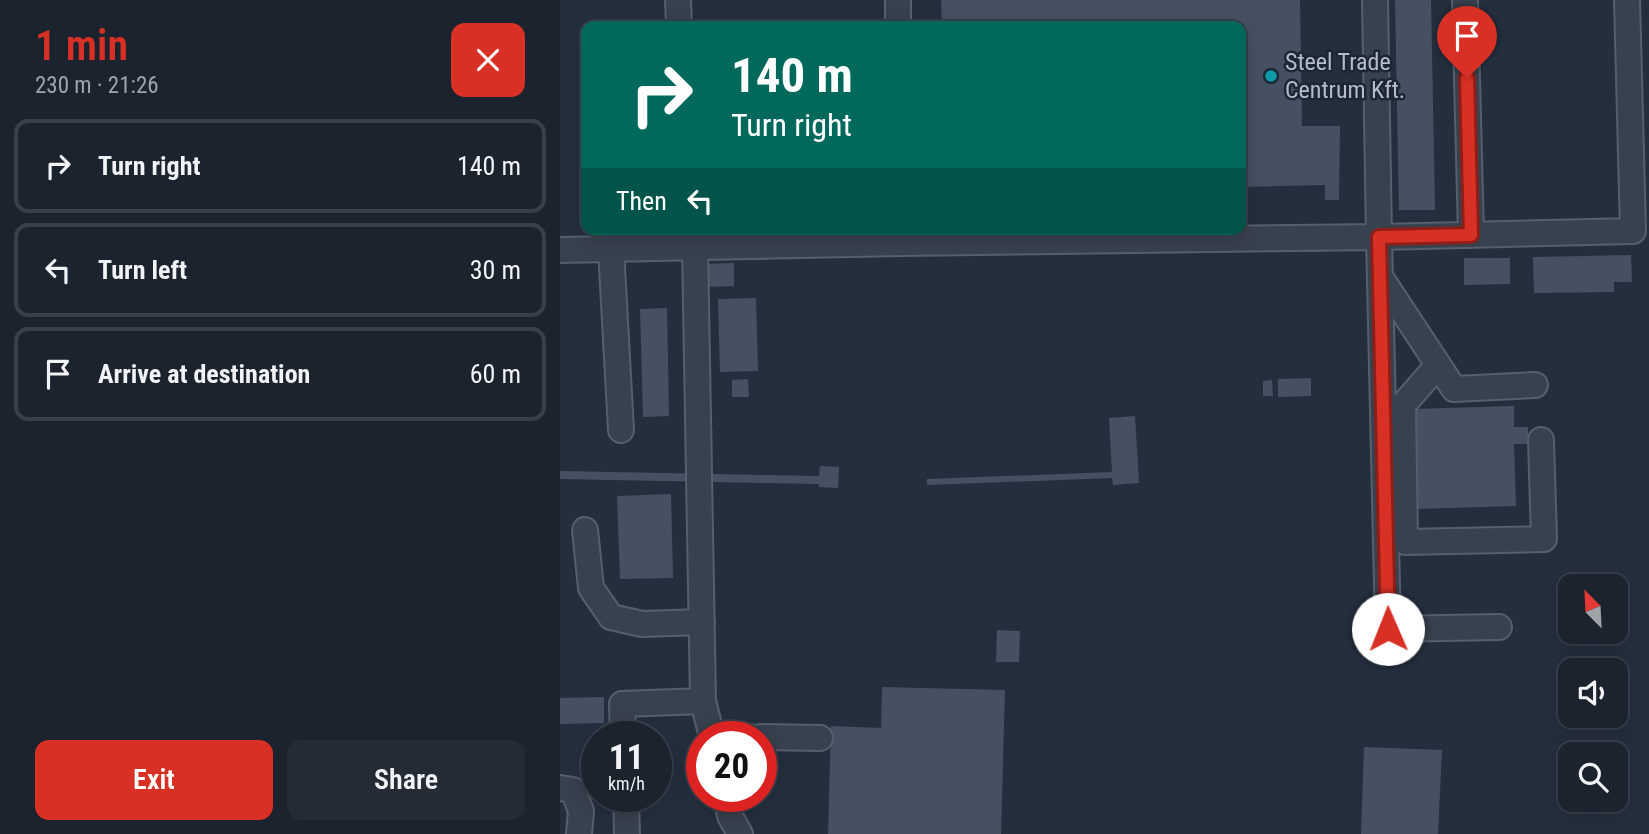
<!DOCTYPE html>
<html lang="en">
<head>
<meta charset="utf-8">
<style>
	body { margin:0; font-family:"Roboto Condensed",sans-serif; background:#242b36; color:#f1f3f6; height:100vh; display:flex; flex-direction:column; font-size:26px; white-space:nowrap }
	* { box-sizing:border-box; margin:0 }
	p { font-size:23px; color:#a0a4aa }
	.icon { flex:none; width:38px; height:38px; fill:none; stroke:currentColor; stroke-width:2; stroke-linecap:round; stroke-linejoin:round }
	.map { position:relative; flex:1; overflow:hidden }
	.drawer { display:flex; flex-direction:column; background:#1b232e; width:560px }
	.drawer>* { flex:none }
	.hud { position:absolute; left:21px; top:21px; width:665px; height:214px; border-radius:14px; box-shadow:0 4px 18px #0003,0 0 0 2px #39404a; background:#00695c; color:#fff; overflow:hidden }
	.needle { width:46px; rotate:336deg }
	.tools { position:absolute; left:998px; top:574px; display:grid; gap:14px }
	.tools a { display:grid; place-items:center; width:70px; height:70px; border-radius:14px; background:#1b232e; box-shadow:0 4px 18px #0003,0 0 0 2px #39404a; font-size:35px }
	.speed { position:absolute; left:21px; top:721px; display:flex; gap:14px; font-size:35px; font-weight:700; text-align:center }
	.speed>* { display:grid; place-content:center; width:91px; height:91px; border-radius:50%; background:#1b232e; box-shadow:0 4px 18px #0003,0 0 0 2px #39404a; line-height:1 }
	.speed small { font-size:18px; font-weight:400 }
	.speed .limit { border:10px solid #d22; background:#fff; color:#111 }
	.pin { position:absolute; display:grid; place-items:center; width:60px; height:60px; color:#fff; margin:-72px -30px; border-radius:50% 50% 50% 0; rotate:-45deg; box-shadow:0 0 7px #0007 }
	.pin .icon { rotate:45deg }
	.me { position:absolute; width:77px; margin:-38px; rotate:359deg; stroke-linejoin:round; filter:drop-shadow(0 0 5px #0008) }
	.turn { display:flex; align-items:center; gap:24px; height:147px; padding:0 35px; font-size:32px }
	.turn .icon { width:91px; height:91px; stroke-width:2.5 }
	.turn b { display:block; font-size:49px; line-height:60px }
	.then { display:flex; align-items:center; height:66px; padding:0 35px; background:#0003; gap:14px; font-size:26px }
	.round { display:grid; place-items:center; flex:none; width:74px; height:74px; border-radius:14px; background:#242b36 }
	.headline { display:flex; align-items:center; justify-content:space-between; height:119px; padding:0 35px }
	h1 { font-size:42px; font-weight:600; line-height:52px; color:#d93025 }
	.cta { display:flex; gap:14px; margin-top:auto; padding:14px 35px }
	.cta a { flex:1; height:80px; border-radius:14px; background:#d93025; color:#fff; font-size:28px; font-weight:600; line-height:80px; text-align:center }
	.cta a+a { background:#242b36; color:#f1f3f6 }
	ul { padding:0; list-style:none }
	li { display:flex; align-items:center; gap:21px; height:94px; margin:0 14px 10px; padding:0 21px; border:4px solid #39404a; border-radius:14px }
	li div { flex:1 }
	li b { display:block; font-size:26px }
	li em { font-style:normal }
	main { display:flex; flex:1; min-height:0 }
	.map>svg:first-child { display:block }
</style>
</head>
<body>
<main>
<section class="drawer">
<div class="headline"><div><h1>1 min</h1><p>230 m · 21:26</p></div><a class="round" style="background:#d93025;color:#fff"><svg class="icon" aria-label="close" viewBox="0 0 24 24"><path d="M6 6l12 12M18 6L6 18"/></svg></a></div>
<ul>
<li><svg class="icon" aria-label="right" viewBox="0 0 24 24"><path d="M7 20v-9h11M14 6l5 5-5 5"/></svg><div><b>Turn right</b></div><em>140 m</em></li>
<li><svg class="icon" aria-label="left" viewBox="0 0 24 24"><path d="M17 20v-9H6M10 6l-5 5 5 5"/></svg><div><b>Turn left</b></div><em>30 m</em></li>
<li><svg class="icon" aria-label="arrive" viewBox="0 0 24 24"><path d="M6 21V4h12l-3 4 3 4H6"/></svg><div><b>Arrive at destination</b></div><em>60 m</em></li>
</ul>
<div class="cta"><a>Exit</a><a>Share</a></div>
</section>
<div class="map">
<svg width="1089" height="834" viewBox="0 0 1089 834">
	<rect width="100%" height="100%" fill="#242f3e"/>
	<path fill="#455162" d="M381 0H740L742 126H780L779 200H765V185L681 187V26H382Z
		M835 0H871L875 210H839Z
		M1071 255 1072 282H1054V292L974 293 973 257Z
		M904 258H950V284L904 285Z
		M174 263V286L145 287 144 264Z
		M196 298 198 371 160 372 158 299Z
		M107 308 109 416 83 417 80 309Z
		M751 378V396L718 397V379Z
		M188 379 189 397H172V380Z
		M712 380 713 396H703V381Z
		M954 406V427H968V444H954L956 506 856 509 853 409Z
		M575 416 579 483 553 485 552 478 367 485V479L552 472 549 418Z
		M260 466 279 467 278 488 259 487V484L0 479V471L259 476Z
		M111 494 113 578 60 579 57 496Z
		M437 630 460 631 459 662H436Z
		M322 687 445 690 441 834H268L271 726 321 728Z
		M44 697V723L0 724V698Z
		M804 747 882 750 878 834H801Z"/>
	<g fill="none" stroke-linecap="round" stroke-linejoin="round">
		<g stroke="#565f6c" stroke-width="28">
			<path id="minor" d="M118 0 119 26
				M338 0V26
				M905 0 911 235
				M135 247 143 701 152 737
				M51 249 61 430
				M0 250 342 243 819 237 815 0
				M821 278 894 389 975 385
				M878 365 843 405 845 542 984 539 981 440
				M25 530 31 588 51 617 82 624 142 622
				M939 627 828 629 819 237 1073 231 1067 0
				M152 736 190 737
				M63 737 62 704 143 701
				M201 737 260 738
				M0 788 13 790 21 811 19 834
				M66 796 67 834
				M166 796 170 816 180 834"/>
		</g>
		<use href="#minor" stroke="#38414e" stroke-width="24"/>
	</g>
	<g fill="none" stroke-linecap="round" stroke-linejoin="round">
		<g stroke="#8d1f18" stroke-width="18">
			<path id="route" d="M828 629 819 237 911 235 907 78"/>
		</g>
		<use href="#route" stroke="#d93025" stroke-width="12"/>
	</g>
	<circle fill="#0f9aa8" stroke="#1d2633" stroke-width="2.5" cx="711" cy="76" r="7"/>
	<g text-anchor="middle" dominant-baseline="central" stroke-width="5" stroke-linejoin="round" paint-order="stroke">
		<g font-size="24" fill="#b4bcc9" stroke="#1d2633" text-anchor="start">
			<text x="725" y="62">Steel Trade<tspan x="725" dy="28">Centrum Kft.</tspan></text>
		</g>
	</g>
</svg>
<div class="tools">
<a><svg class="needle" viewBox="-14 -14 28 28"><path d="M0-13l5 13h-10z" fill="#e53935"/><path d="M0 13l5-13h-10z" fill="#a0a4aa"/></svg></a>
<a><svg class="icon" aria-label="sound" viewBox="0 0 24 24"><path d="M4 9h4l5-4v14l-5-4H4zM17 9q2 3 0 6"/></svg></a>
<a><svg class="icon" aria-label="search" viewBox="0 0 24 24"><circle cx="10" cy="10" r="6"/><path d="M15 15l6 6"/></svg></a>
</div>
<div class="speed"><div>11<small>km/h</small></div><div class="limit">20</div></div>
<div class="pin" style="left:907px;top:78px;background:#d93025"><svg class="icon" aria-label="arrive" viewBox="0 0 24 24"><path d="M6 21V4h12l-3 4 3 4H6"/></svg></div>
<svg class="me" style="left:828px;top:629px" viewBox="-20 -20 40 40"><circle r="19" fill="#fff"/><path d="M0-13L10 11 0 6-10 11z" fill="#d93025"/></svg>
<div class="hud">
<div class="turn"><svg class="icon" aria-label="right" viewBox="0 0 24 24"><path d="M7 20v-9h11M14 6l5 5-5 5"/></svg><div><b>140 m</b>Turn right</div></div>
<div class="then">Then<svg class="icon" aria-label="left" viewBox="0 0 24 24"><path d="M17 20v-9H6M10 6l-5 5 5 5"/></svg></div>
</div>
</div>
</main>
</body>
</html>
